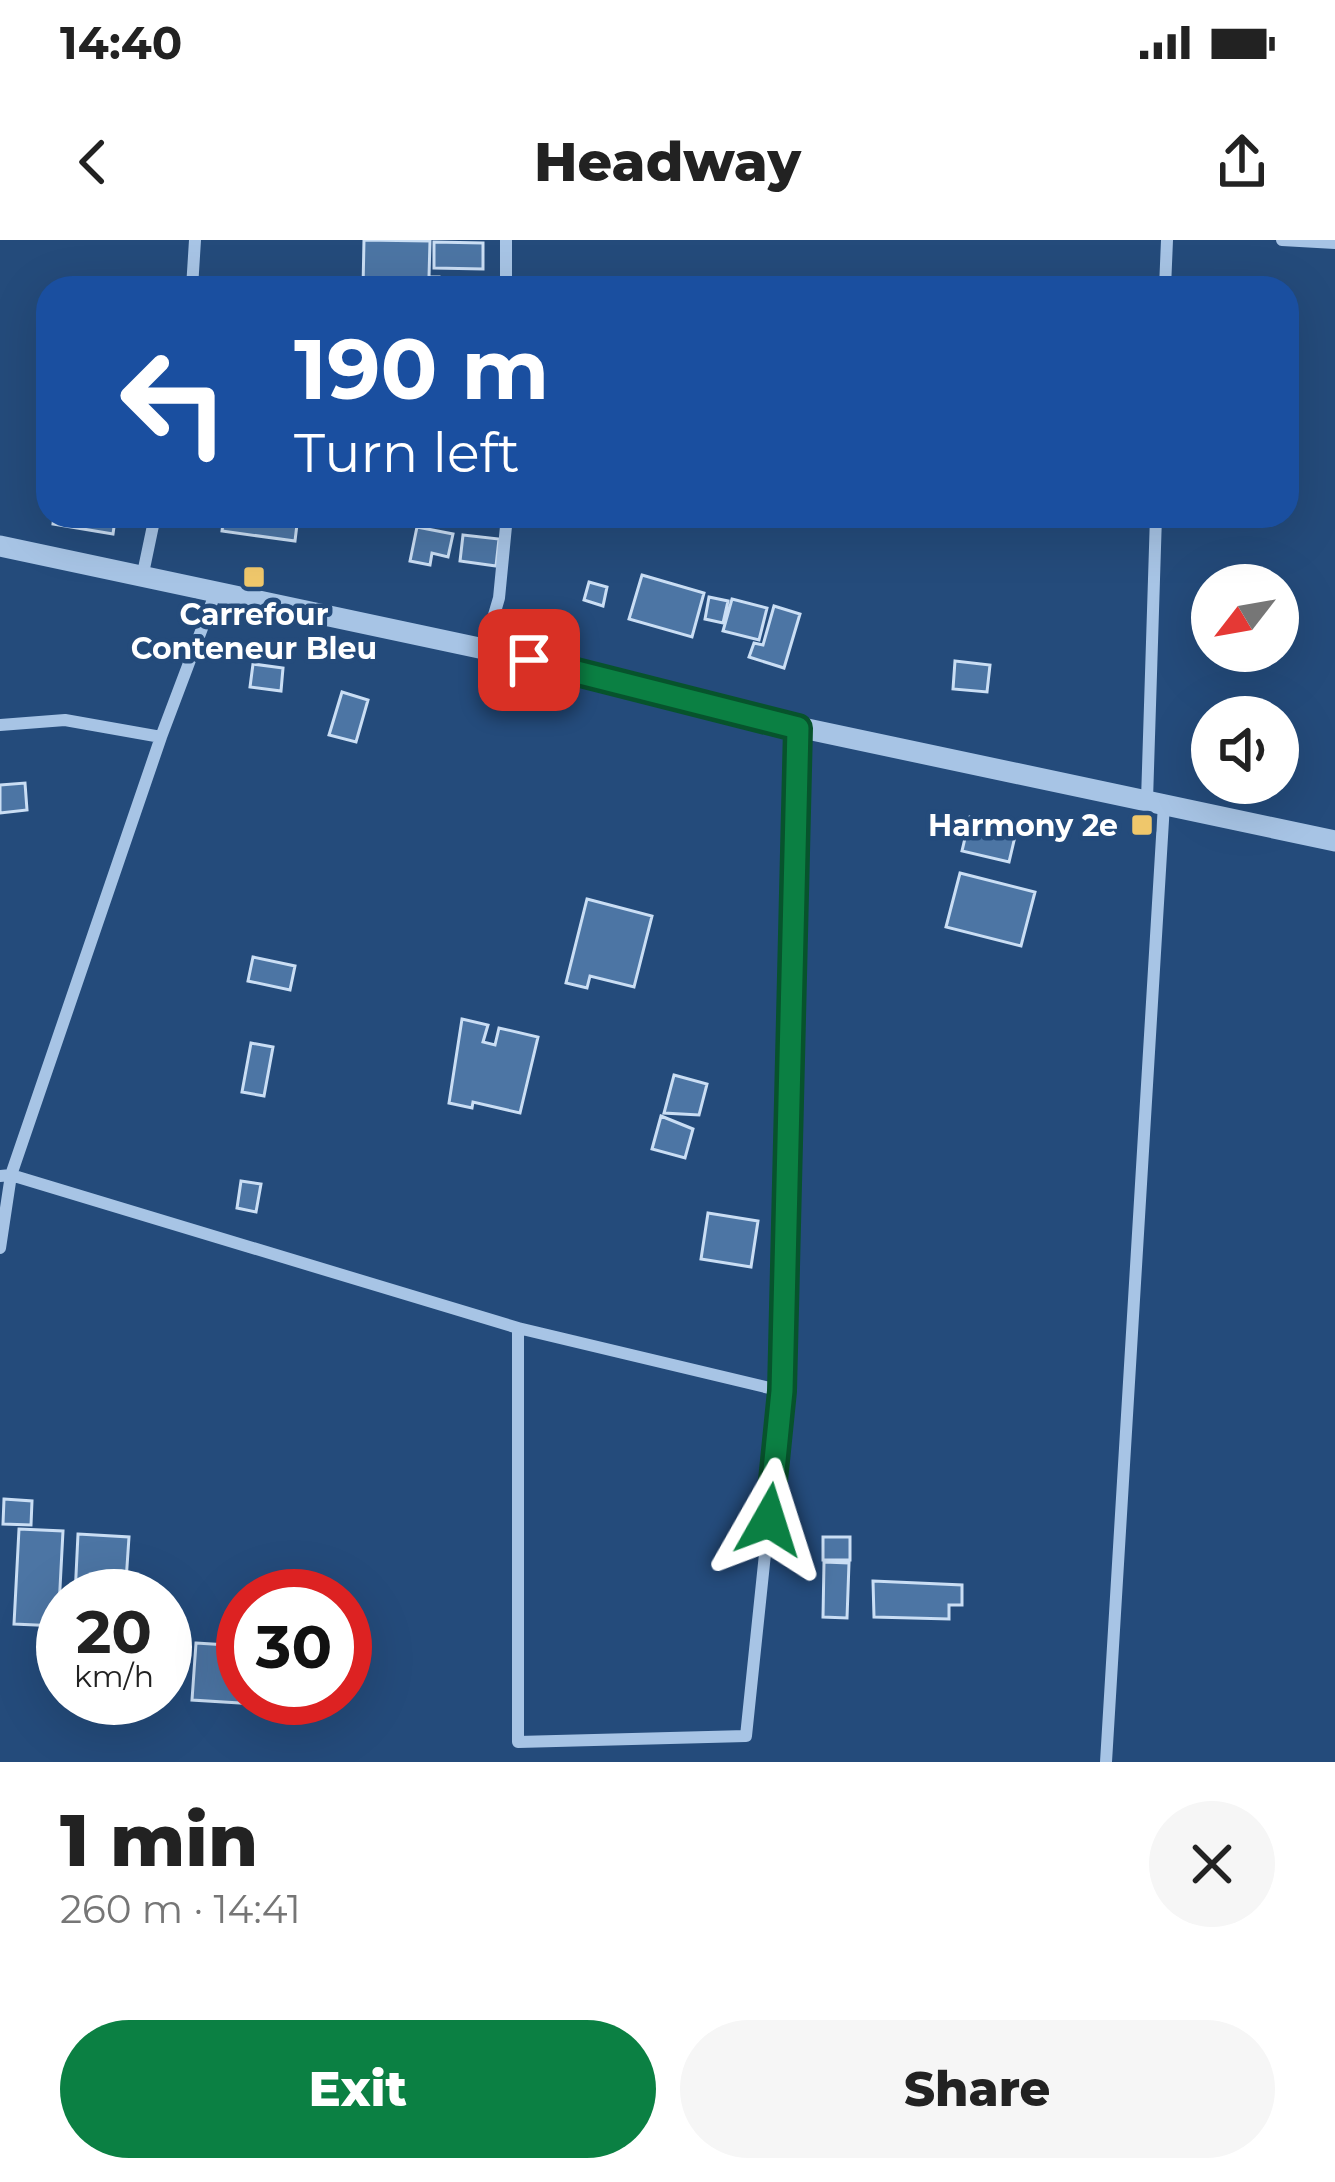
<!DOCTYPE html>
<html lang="en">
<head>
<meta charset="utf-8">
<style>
	body { margin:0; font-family:Montserrat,sans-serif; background:#f6f6f6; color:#222; height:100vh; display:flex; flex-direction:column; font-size:45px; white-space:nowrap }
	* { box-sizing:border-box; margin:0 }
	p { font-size:39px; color:#767676 }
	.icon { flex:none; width:66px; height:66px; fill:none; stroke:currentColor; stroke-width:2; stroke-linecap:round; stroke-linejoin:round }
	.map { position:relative; height:1522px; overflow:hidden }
	.panel { display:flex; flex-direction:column; background:#fff; flex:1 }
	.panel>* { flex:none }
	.top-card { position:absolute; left:36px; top:36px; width:1263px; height:252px; border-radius:36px; box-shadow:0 12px 48px #0002; background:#1a4fa0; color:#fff; overflow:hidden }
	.needle { width:78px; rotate:239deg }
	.tools { position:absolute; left:1191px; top:324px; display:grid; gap:24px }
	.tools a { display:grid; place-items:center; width:108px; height:108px; border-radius:50%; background:#fff; box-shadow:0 12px 48px #0002; font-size:60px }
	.speed { position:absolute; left:36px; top:1329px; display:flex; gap:24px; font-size:60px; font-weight:700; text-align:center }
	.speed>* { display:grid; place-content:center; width:156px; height:156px; border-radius:50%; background:#fff; box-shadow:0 12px 48px #0002; line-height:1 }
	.speed small { font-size:30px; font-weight:400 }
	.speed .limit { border:18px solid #d22; background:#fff; color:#111 }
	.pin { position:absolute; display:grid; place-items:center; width:102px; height:102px; color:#fff; margin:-51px; border-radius:24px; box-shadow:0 6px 18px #0006 }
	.me { position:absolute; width:132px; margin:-66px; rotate:6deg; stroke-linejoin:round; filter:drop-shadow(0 0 9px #0008) }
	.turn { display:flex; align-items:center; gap:42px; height:252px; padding:0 60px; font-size:54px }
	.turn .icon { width:156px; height:156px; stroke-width:2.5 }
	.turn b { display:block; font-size:84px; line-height:102px }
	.round { display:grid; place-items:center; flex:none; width:126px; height:126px; border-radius:63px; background:#f6f6f6 }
	.head { display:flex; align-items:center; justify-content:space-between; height:204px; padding:0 60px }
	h1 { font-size:72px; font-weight:800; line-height:90px }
	.action { display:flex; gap:24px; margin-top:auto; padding:24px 60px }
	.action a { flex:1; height:138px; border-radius:72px; background:#0b8043; color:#fff; font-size:48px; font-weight:800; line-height:138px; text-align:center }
	.action a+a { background:#f6f6f6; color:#222 }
	.status { display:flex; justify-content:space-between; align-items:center; height:84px; padding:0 60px; background:#fff; direction:ltr }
	.status svg { height:33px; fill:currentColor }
	header { display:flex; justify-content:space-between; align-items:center; height:156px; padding:0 60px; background:#fff; font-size:54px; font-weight:800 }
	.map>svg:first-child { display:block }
</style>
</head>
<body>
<div class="status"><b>14:40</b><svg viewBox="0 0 49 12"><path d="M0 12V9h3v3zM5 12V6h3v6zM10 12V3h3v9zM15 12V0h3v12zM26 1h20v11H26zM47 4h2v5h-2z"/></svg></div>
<header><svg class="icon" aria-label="back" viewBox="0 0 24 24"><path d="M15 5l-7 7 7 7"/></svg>Headway<svg class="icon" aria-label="share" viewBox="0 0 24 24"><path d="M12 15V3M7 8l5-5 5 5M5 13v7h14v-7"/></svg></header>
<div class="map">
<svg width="1335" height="1522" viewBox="0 0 1335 1522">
	<rect width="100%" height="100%" fill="#244b7b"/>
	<path fill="#4c75a4" stroke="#cadef4" stroke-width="3" d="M364 0 430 1 429 37H439V48H363Z
		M434 2 483 3V29L434 28Z
		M54 276 115 280 113 294 53 284Z
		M224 276H298L295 301 222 291Z
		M417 287 453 294 448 317 432 313 430 325 410 321Z
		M463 295 499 299 496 326 460 321Z
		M642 335 704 353 692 397 629 379Z
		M589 342 607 347 603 366 584 360Z
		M709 357 728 361 723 383 705 379Z
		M732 359 767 368 759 400 723 391Z
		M774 366 800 374 784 428 749 417 754 403 763 405Z
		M955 421 990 425 987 452 953 449Z
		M253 424 283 428 281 451 250 447Z
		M342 452 368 460 356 502 329 495Z
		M25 543 27 570 0 573V545Z
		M970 577 1017 588 1009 622 962 611Z
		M960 633 1035 652 1021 706 946 687Z
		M587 659 652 676 634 747 590 736 587 748 566 743Z
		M253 717 295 726 290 750 248 741Z
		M462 779 488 785 483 802 495 805 499 788 538 797 520 873 473 862 472 868 449 863Z
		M251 803 273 807 264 856 242 852Z
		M674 835 707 844 699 875 664 873Z
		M661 876 693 889 685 918 652 909Z
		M241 941 261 944 256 972 237 968Z
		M708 973 758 981 751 1027 701 1019Z
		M4 1259 32 1261 31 1285 3 1284Z
		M19 1289 63 1291 58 1386 14 1384Z
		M78 1294 129 1297 125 1356H75Z
		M823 1297H850V1320H823Z
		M824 1322 849 1323 847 1378 823 1377Z
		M873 1341 962 1345V1365H949V1379L874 1377Z
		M196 1403 243 1406V1458H305L304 1467 192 1460Z"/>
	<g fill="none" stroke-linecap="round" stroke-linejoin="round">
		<path stroke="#a7c4e5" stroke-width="12" d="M506 0V48
			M1282 0 1335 3
			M192 48 195 0
			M1165 48 1167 0
			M142 338 155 276
			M484 409 499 358 507 276
			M0 485 65 480 161 497
			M1147 560 1156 276
			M0 936 11 935 518 1088V1502L746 1496 782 1151 518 1088
			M0 1008 11 935 161 497 215 354
			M782 1151 798 487
			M1106 1522 1164 564"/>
		<path stroke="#a7c4e5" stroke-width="21" d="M0 306 484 409 798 487 1335 601"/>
	</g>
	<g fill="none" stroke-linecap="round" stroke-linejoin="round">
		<g stroke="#07532c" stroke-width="30">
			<path id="route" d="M529 420 798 488 782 1151 769 1280"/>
		</g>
		<use href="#route" stroke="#0b8043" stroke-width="21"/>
	</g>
	<g fill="#efc76b" stroke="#244b7b" stroke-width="4.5">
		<rect x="242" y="325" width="24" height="24" rx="6"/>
		<rect x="1130" y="573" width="24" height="24" rx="6"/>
	</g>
	<g text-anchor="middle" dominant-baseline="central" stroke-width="9" stroke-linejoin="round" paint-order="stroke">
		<g font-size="30" font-weight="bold" fill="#fff" stroke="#244b7b">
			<text x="254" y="374">Carrefour<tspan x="254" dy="34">Conteneur Bleu</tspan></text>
			<text x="1118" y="585" text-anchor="end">Harmony 2e</text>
		</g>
	</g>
</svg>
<div class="tools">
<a><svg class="needle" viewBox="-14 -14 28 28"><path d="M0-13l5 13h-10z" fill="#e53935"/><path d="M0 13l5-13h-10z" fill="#767676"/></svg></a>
<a><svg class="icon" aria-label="sound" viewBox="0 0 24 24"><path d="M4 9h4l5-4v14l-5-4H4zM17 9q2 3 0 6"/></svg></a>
</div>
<div class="speed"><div>20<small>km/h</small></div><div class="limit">30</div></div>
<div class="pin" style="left:529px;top:420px;background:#d93025"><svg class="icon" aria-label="arrive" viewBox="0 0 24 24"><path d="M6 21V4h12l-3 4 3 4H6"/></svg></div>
<svg class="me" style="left:769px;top:1280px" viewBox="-20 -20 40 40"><path d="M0-17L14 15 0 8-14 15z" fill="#0b8043" stroke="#fff" stroke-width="4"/></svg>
<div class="top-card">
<div class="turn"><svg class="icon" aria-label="left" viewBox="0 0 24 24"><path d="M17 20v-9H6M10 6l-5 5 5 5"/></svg><div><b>190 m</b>Turn left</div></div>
</div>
</div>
<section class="panel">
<div class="head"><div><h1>1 min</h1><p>260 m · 14:41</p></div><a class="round"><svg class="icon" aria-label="close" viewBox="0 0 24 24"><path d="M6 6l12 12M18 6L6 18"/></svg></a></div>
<div class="action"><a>Exit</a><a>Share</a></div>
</section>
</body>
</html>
